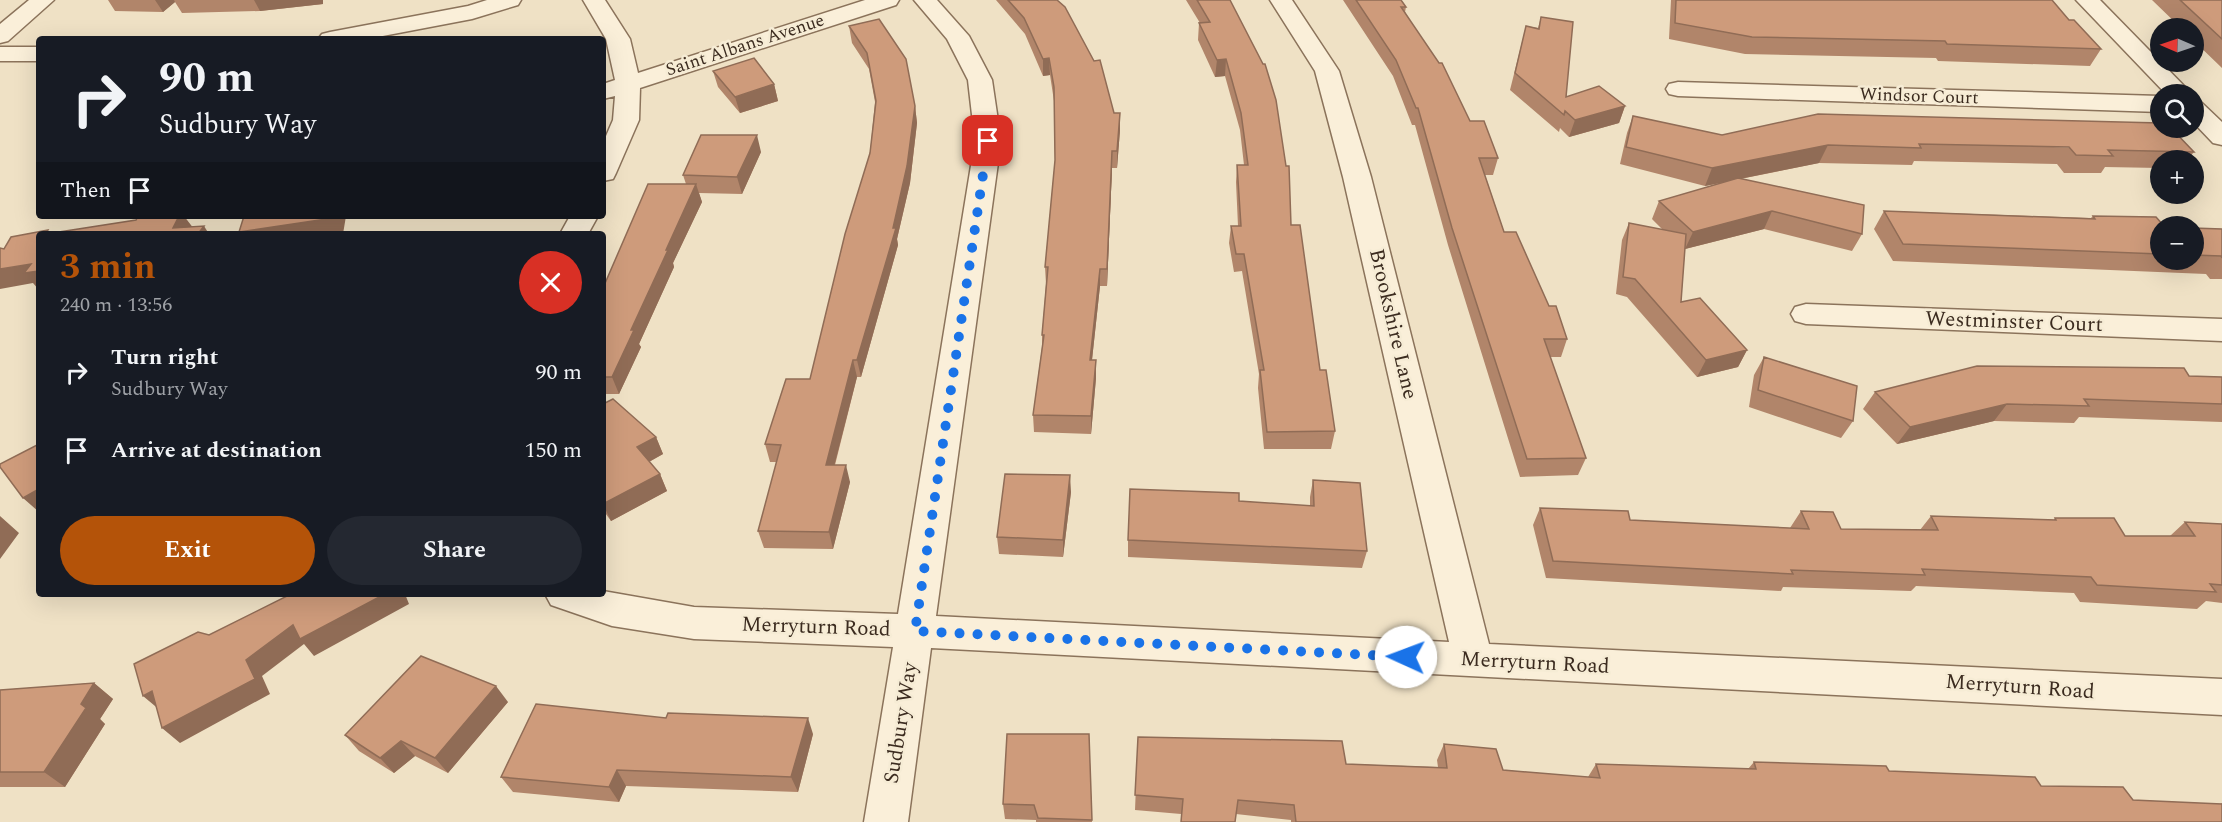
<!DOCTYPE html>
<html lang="en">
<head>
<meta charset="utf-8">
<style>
	body { margin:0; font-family:Spectral,serif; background:#242831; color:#f1f3f6; height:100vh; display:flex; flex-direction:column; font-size:22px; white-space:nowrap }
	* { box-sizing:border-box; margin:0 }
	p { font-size:20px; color:#9ea1a6 }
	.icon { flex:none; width:33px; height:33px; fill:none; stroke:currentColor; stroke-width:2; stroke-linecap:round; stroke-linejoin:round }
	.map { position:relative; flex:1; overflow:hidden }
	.side { position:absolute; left:36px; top:231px; width:570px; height:366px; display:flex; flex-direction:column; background:#171b24; border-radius:6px; box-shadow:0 6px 24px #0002 }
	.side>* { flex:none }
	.top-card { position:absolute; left:36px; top:36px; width:570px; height:183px; border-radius:6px; box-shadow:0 6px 24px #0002; background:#171b24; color:#f1f3f6; overflow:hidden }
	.needle { width:39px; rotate:272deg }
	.buttons { position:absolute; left:2150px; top:18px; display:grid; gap:12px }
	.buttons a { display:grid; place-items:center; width:54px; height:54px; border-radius:50%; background:#171b24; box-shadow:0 6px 24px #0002; font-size:30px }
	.pin { position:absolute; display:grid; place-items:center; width:51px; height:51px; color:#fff; margin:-26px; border-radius:12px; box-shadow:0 3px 9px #0006 }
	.me { position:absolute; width:66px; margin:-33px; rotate:272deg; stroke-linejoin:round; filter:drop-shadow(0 0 4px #0008) }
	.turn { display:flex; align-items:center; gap:21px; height:126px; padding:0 24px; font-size:27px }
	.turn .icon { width:78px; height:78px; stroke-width:2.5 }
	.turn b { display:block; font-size:42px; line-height:51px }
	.then { display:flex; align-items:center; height:57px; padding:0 24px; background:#0003; gap:12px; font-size:22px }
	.round { display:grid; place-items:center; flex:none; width:63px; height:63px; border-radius:32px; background:#242831 }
	.head { display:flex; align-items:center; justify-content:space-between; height:102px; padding:0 24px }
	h1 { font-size:36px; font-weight:700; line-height:45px; color:#b45309 }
	.primary-button { display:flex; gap:12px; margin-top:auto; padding:12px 24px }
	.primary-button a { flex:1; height:69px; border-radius:36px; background:#b45309; color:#fff; font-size:24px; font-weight:700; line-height:69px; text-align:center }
	.primary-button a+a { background:#242831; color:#f1f3f6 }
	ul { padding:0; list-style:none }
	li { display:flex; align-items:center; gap:18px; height:78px; padding:0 24px }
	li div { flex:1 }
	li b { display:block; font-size:22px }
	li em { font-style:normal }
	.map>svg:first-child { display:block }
</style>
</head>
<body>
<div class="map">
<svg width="2222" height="822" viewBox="0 0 2222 822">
	<rect width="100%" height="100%" fill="#efe1c5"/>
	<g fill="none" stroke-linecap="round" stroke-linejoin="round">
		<g stroke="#8b735b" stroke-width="3">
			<path id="minor" d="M29 0H54L8 41 0 43V24Z
				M487 0H521L518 5 472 19 367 39H318L322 34 330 32 468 6Z
				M583 0H605L630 39 638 73 865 0H899L896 5 640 88 639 120 616 173 613 179 603 181V143L613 120 615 96 603 99V84L615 80 606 39Z
				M914 0H937L969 36 992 80 1001 141 936 616 1449 642 1343 177 1315 71 1270 0H1292L1339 71 1371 177 1489 644 2222 679V715L931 648 908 822H864L893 647 694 639 612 626 551 605 545 594H603V591L694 607 898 614 975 141 968 80 947 39Z
				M2076 0H2100L2192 94H2166Z
				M0 47H39V61H0Z
				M1678 82 2160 96V112L1678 96 1669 94 1666 89 1669 84Z
				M2193 100 2202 103 2222 122V145L2213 143 2193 122Z
				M570 216H598L588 234H560Z
				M1806 304 2222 319V341L1806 324 1795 321 1791 314 1795 307Z"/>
		</g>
		<use href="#minor" fill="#faefd9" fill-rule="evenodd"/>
	</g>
	<path fill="#b1856a" d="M108 0H323V4L260 11 182 13 175 2 163 12 115 11Z
		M996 0H1057L1114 113H1120V130L1117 168H1112L1107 286H1100L1092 360H1096V378L1091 434 1034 432 1033 415 1042 347V335L1046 284 1045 267 1055 160 1054 101 1050 75 1043 76 1025 34Z
		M1186 0H1230L1291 225 1320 370 1335 431 1331 449H1264L1258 388 1259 374 1242 271 1234 272 1229 243 1231 226H1238L1236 182 1237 165H1244L1240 130 1225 76 1215 77 1198 40 1199 23H1200Z
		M1343 0H1401L1406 7 1405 12 1470 121 1498 158 1493 175H1485L1504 232 1549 306 1567 339 1561 357H1550L1586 458 1578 475 1520 477 1448 245 1415 125H1412L1393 76Z
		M1671 0H2052L2069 20 2101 49 2090 66 1938 61 1936 58 1745 54 1669 39Z
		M2152 0H2222V68L2193 40V28H2181Z
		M1541 17 1566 97 1625 106 1619 123 1569 137 1560 128 1559 132 1510 90 1526 26 1538 28Z
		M849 26 915 106 917 123 910 183 897 239 898 245 861 377H857L835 465 850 482 833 549 764 548 758 531 777 462H770L765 444 810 379 870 153 875 102 869 69 852 43Z
		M713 71 774 84 778 101 740 113 718 87Z
		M1633 116 1722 135 2194 152 2187 160H2160V168L2105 167 2101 173H2064L2057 164 1914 161 1912 165 1819 163 1740 179 1862 234 1852 251 1764 229 1685 249 1681 302 1747 350 1738 367 1697 377 1627 297 1616 294 1622 240 1629 223 1663 230 1652 219 1659 201 1730 181 1705 186 1620 164 1627 133Z
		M761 152 742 194 699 193 702 202 673 263 674 267 639 344 641 347 619 394H603V288L686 184 683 175Z
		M1884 211 2091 218 2093 216 2160 226V260H2193V228L2222 229V279H2210L2206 274 1893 261 1874 229Z
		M1764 357 1853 421 1841 438 1749 407 1754 375Z
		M2189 376 2222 377V422L2079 417 2074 423 1994 421 1897 444 1863 409 1875 392Z
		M603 404 656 437 663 454 649 462 660 474 667 491 611 521 603 510Z
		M1313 480 1367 551 1362 568 1128 557V540L1310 505V497Z
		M1071 492 1063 557 999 554 997 537Z
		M1540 508 1630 520 1790 528 1801 511 1841 529 1920 530 1931 516 2054 520 2055 518 2125 536H2170L2185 522 2222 524V603L2206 601 2197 609 2080 602 2074 593 1916 586 1911 591 1783 587 1781 591 1546 578 1533 525Z
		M94 683 113 699 100 719 105 724 65 787H0V690Z
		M508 702 448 773 415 756 394 773 359 751 345 735Z
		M813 734 798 792 626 786 619 802 513 792 501 777Z
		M1089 734 1092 822H1036V820L1005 819 1003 804Z
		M1138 737 1346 764 1438 767 1437 760 1444 744 1503 770 1588 777 1596 764 1748 769 1754 762 1889 771 2041 786 2133 800 2220 804 2222 803V822H1291V820L1236 814 1235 822H1181V814L1135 810Z"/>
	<path fill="#906c56" d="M155 0H174L175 2 163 12Z
		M254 0H323V4L260 11Z
		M1049 58 1050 75 1043 76V59Z
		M1226 59 1225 76 1215 77 1217 60Z
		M774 84 778 101 740 113 735 97Z
		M915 106 917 123 910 183 897 239 898 245 861 377 857 360Z
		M1625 106 1619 123 1569 137 1575 120Z
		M1120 113V130L1117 168V151Z
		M757 135 761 152 742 194 737 177Z
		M1828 145 1819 163 1705 186 1712 168Z
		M1112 151V168L1107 286V269Z
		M696 184 702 202 673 263 674 267 639 344 641 347 619 394 612 377 631 330 666 250Z
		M1772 211 1764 229 1685 249 1693 232Z
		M179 216H184L194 229 173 228Z
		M333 216H346L343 234H240L239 232Z
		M204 226 209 234H198Z
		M31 264 39 271V290L33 283 0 289V269Z
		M1100 269V286L1090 378V360Z
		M1747 350 1738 367 1697 377 1706 360Z
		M853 360 857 377 830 482 826 465Z
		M1096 360V378L1091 434V416Z
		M2007 404 1994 421 1897 444 1910 427Z
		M656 437 663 454 645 464 637 447Z
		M846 465 850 482 833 549 829 532Z
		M660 474 667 491 611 521 603 504Z
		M1070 475 1071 492 1063 557V540Z
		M39 489V512L23 498Z
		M0 516 19 533 0 559Z
		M385 594H405L409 604 314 656 304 644 262 676 270 694 180 743 162 728 246 660 293 625Z
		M94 683 113 699 100 719 105 724 65 787 44 772 81 704Z
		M496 686 508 702 448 773 435 758Z
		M152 691 161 711 143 696Z
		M808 718 813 734 798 792 791 777Z
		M401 741 415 756 394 773 380 758Z
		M617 770 626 786 619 802 609 787Z"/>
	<path fill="#ce9b7b" stroke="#906c56" stroke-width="1.5" d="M1008 0H1057L1065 7 1094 61 1100 60 1114 113H1120L1117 151H1112L1107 269H1100L1090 360H1096L1091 416 1033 415 1044 335H1042L1048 267H1045L1055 160 1054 87 1049 58 1043 59 1024 18Z
		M1197 0H1230L1263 64H1265L1276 100 1286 166H1289L1291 225H1300L1320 370H1326L1335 431 1267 432 1260 370H1264L1244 254H1236L1231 226H1241L1237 165H1248L1241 113 1226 59 1217 60 1199 23 1210 22Z
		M1356 0H1401L1406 7H1401L1439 63H1442L1470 121H1484L1498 158H1479L1504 232H1516L1549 306H1556L1567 339H1544L1586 458 1527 459 1452 228 1418 108H1416L1396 60Z
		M1676 0H2052L2069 20H2074L2101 49 1947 44 1945 41 1752 37 1675 23Z
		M2180 0H2222V39Z
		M1541 17 1573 22 1566 97 1599 86 1625 106 1575 120 1565 111 1564 115 1515 73 1526 26 1539 29Z
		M879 19 906 59 915 106 907 166 893 228H896L857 360H853L826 465H846L829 532 758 531 781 445 765 444 786 379H810L845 234 870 153 876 101 867 53 849 26Z
		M754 58 774 84 735 97 713 71Z
		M1818 114 2160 123V128H2171L2194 152 2108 150 2113 156 2076 155 2069 147 1919 144 1921 148 1828 145 1712 168 1626 147 1633 116 1722 135Z
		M701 135H757L737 177 683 175Z
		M1738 178 1864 205 1862 234 1772 211 1693 232 1659 201Z
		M648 184H696L666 250H668L631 330H634L612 377H603V288Z
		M1884 211 2095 219 2093 216 2156 217 2164 226H2160V254L1903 244Z
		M138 216H179L173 228 204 226 198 234H46L136 220Z
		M244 216H333V218L239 232Z
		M1629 223 1686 234 1681 302 1700 298 1747 350 1706 360 1635 279 1623 277Z
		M2193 228 2222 229V258L2221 256 2193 255Z
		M48 230 46 234H39V271L24 273 31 264 0 269V248L4 249 11 237Z
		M1764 357 1857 386 1853 421 1758 390Z
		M1977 366 2184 368 2189 376 2222 377V404L2084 399 2089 406 2007 404 1910 427 1875 392Z
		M613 399 656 437 637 447 660 474 603 504V404Z
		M39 444V489L23 498 0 467V464Z
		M1005 474 1070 475 1063 540 997 537Z
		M1313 480 1360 483 1367 551 1128 540 1130 489 1239 493V501L1314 506Z
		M1540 508 1628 511 1630 520 1809 529 1801 511 1833 512 1841 529 1938 530 1931 516 2056 520 2055 518H2114L2125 536H2195L2185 522 2222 524V585L2210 584 2216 592 2097 585 2091 577 1922 569 1925 575 1791 570 1793 574 1553 561Z
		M291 594H385L300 639 293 625 246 660 255 679 162 728 152 691 143 696 134 664 198 632 209 635Z
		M421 656 496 686 435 758 401 741 380 758 345 735Z
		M94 683 81 704 86 708 44 772H0V690Z
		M536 704 666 718 668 713 808 718 791 777 617 770 609 787 501 777Z
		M1007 734H1089L1092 820 1038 818 1034 805 1003 804Z
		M1138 737 1342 741 1346 764 1447 768 1444 744 1496 749 1503 770 1600 778 1596 764 1756 769 1754 762 1886 766 1889 771 2035 777 2041 786 2123 787 2133 800 2222 804V822H1296L1294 805 1238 800 1235 822H1181L1183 799 1135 795Z"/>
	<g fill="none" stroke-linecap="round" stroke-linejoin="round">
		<path stroke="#1a73e8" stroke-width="10" stroke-dasharray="0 18" d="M988 141 915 631 1406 657"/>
	</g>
	<g text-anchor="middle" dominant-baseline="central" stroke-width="5" stroke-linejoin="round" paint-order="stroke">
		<g font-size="18" fill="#3b2b1f" stroke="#f6ecd5">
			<text transform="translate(745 45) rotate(-18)">Saint Albans Avenue</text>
			<text transform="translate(1919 96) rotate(2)">Windsor Court</text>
		</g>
		<g font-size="21" fill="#3b2b1f" stroke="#f6ecd5">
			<text transform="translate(2014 322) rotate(2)">Westminster Court</text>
			<text transform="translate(1393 324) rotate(77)">Brookshire Lane</text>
			<text transform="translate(816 627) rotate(2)">Merryturn Road</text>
			<text transform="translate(1535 663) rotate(3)">Merryturn Road</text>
			<text transform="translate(2020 687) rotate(4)">Merryturn Road</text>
			<text transform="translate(901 723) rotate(-81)">Sudbury Way</text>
		</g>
	</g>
</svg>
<div class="buttons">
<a><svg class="needle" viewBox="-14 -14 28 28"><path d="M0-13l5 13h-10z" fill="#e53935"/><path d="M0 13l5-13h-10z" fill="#9ea1a6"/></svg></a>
<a><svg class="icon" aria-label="search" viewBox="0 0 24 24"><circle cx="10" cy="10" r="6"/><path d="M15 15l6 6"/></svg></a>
<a>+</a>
<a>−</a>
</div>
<div class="pin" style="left:988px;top:141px;background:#d93025"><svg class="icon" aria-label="arrive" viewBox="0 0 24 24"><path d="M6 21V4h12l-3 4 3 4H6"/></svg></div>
<svg class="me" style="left:1406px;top:657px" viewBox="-20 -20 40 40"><circle r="19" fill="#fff"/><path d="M0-13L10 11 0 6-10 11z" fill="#1a73e8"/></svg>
<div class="top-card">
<div class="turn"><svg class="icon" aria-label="right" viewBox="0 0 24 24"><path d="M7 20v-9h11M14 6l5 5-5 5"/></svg><div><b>90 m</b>Sudbury Way</div></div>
<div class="then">Then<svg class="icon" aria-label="arrive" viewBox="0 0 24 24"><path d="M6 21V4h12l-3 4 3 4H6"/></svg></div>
</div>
<section class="side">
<div class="head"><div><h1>3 min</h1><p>240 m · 13:56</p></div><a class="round" style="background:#d93025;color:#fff"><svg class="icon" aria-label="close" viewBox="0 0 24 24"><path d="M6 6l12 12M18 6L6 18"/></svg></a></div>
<ul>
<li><svg class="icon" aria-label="right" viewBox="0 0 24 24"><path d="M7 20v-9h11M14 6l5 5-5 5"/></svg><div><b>Turn right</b><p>Sudbury Way</p></div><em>90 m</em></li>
<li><svg class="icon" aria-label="arrive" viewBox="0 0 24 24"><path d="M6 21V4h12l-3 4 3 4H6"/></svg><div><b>Arrive at destination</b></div><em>150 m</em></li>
</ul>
<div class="primary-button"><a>Exit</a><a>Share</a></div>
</section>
</div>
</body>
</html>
